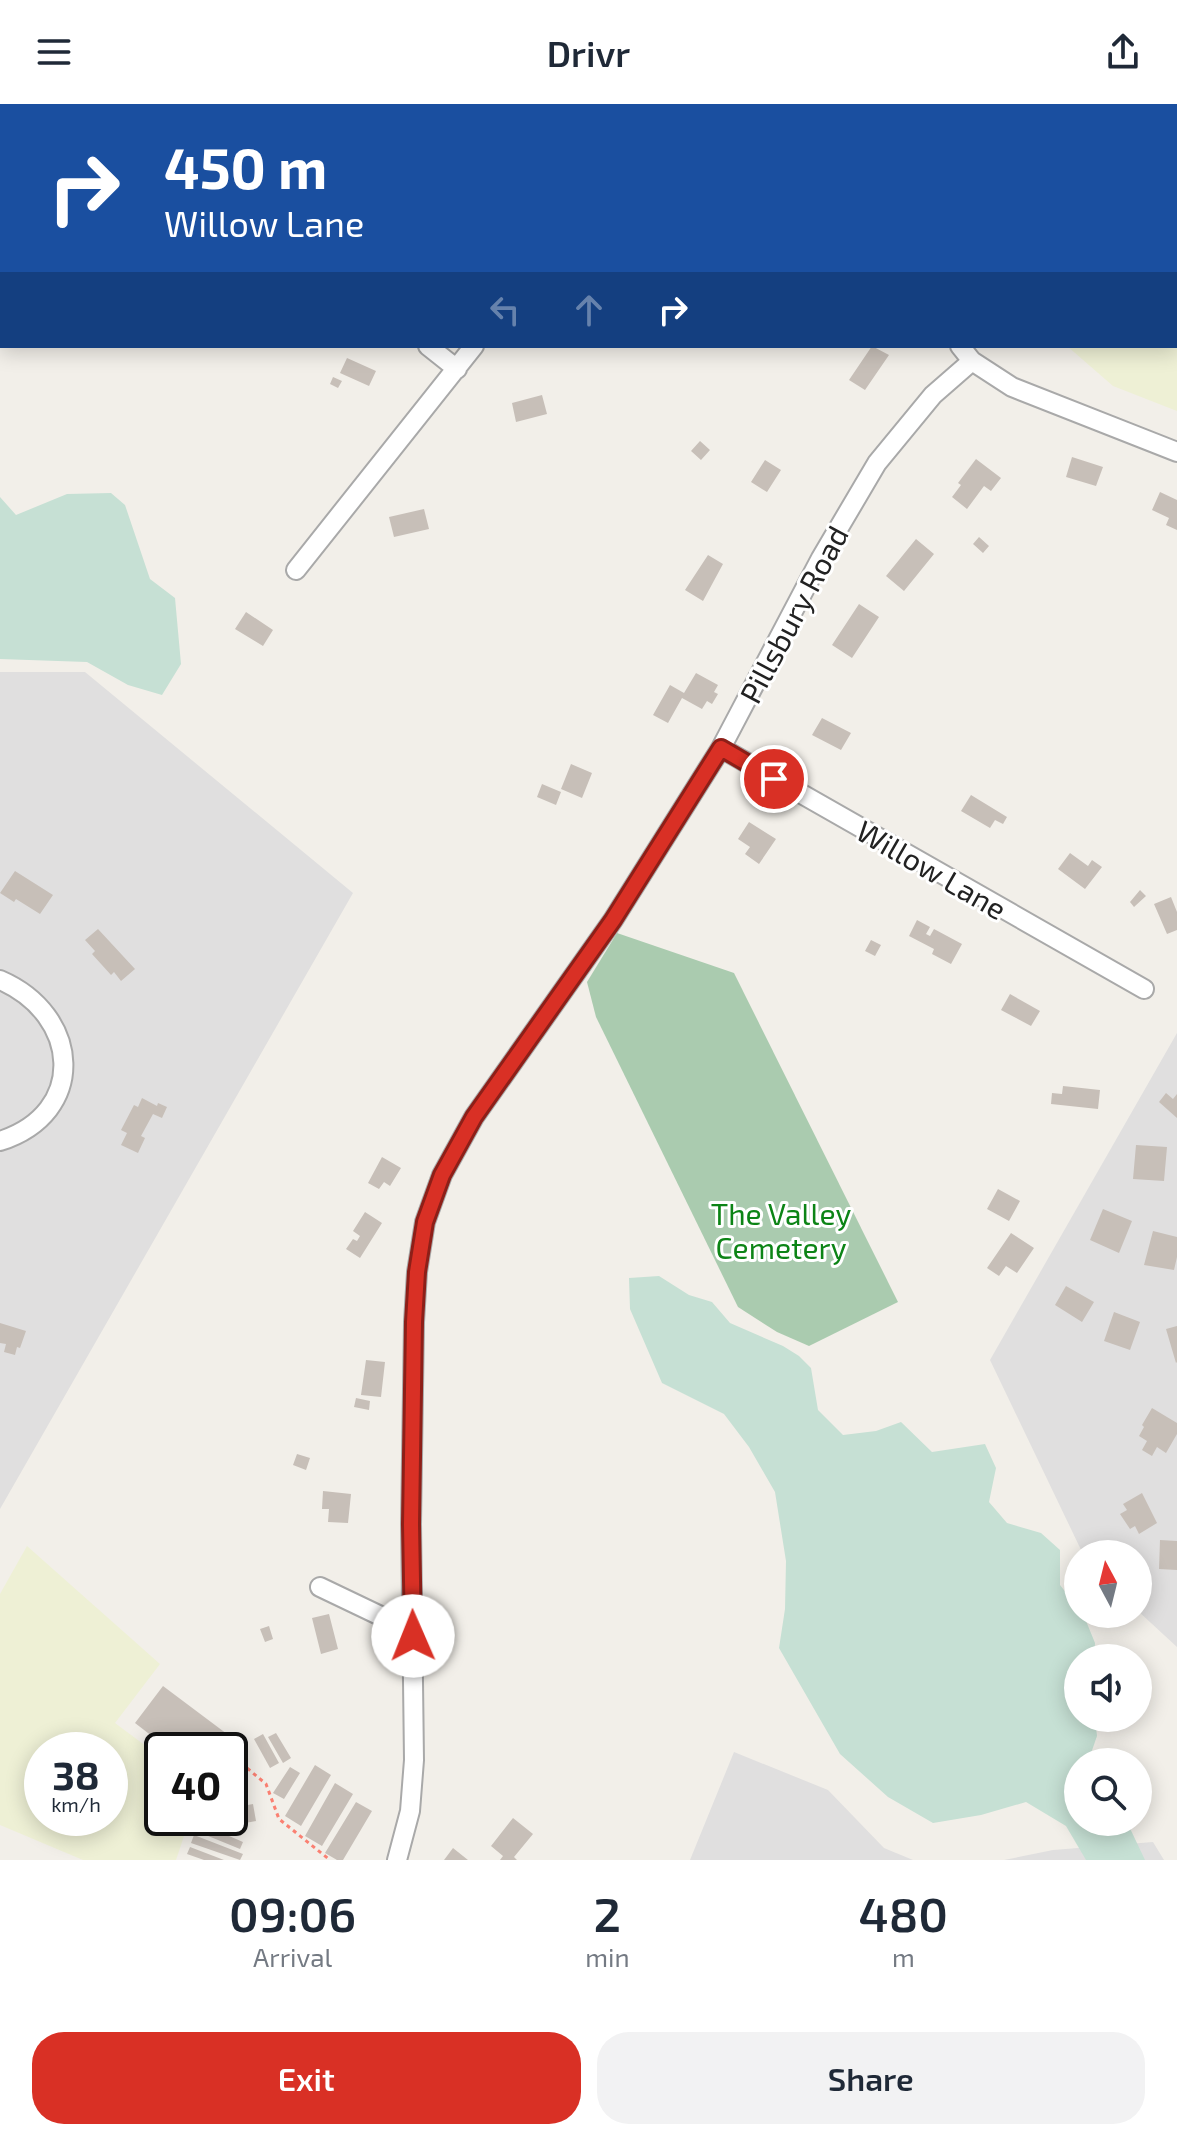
<!DOCTYPE html>
<html lang="en">
<head>
<meta charset="utf-8">
<style>
	body { margin:0; font-family:"Exo 2",sans-serif; background:#f2f2f3; color:#1f2937; height:100vh; display:flex; flex-direction:column; font-size:30px; white-space:nowrap }
	* { box-sizing:border-box; margin:0 }
	p { font-size:26px; color:#747a83 }
	.icon { flex:none; width:44px; height:44px; fill:none; stroke:currentColor; stroke-width:2; stroke-linecap:round; stroke-linejoin:round }
	.map { position:relative; height:1756px; overflow:hidden }
	.panel { display:flex; flex-direction:column; background:#fff; flex:1 }
	.panel>* { flex:none }
	.banner { position:absolute; left:0px; top:0px; width:1178px; height:244px; box-shadow:0 4px 20px #0003; background:#1a4fa0; color:#fff; overflow:hidden }
	.needle { width:52px; rotate:353deg }
	.buttons { position:absolute; left:1064px; top:1436px; display:grid; gap:16px }
	.buttons a { display:grid; place-items:center; width:88px; height:88px; border-radius:50%; background:#fff; box-shadow:0 4px 20px #0003; font-size:40px }
	.speed { position:absolute; left:24px; top:1628px; display:flex; gap:16px; font-size:40px; font-weight:700; text-align:center }
	.speed>* { display:grid; place-content:center; width:104px; height:104px; border-radius:50%; background:#fff; box-shadow:0 4px 20px #0003; line-height:1 }
	.speed small { font-size:20px; font-weight:400 }
	.speed .limit { border:4px solid #111; border-radius:12px; background:#fff; color:#111 }
	.pin { position:absolute; display:grid; place-items:center; width:68px; height:68px; color:#fff; margin:-34px; border:4px solid #fff; border-radius:50%; box-shadow:0 2px 8px #0007 }
	.me { position:absolute; width:88px; margin:-44px; rotate:359deg; stroke-linejoin:round; filter:drop-shadow(0 0 6px #0008) }
	.turn { display:flex; align-items:center; gap:28px; height:168px; padding:0 32px; font-size:36px }
	.turn .icon { width:104px; height:104px; stroke-width:2.5 }
	.turn b { display:block; font-size:56px; line-height:68px }
	.lanes { display:flex; align-items:center; height:76px; padding:0 32px; background:#0003; justify-content:center; gap:40px; direction:ltr }
	.lanes .off { opacity:.35 }
	.eta { display:flex; justify-content:space-evenly; align-items:center; height:136px; text-align:center }
	.eta b { font-size:48px; font-weight:600; line-height:56px }
	.cta { display:flex; gap:16px; margin-top:auto; padding:16px 32px }
	.cta a { flex:1; height:92px; border-radius:32px; background:#d93025; color:#fff; font-size:32px; font-weight:600; line-height:92px; text-align:center }
	.cta a+a { background:#f2f2f3; color:#1f2937 }
	header { display:flex; justify-content:space-between; align-items:center; height:104px; padding:0 32px; background:#fff; font-size:36px; font-weight:600 }
	.map>svg:first-child { display:block }
</style>
</head>
<body>
<header><svg class="icon" aria-label="menu" viewBox="0 0 24 24"><path d="M4 6h16M4 12h16M4 18h16"/></svg>Drivr<svg class="icon" aria-label="share" viewBox="0 0 24 24"><path d="M12 15V3M7 8l5-5 5 5M5 13v7h14v-7"/></svg></header>
<div class="map">
<svg width="1177" height="1756" viewBox="0 0 1177 1756">
	<rect width="100%" height="100%" fill="#f2efe9"/>
	<path fill="#e0dfdf" d="M0 568H85L353 789 0 1405Z
		M1177 929V1543L1138 1507V1450H1083L990 1256Z
		M734 1648 828 1686 884 1744 913 1756H690Z
		M1153 1738 1164 1756H1004L1053 1746Z"/>
	<path fill="#eef0d5" fill-rule="evenodd" d="M1098 0H1177V307L1113 282 1067 242H1176V2H1097Z
		M27 1442 160 1560 115 1619 162 1654V1714H190L176 1756H83L0 1721V1490ZM42 1646H110V1714H42Z"/>
	<path fill="#c6e0d4" d="M111 389 125 401 150 475 175 494 181 560 162 591 128 581 87 558 0 555V393L16 411 67 390Z
		M659 1172 689 1191 712 1198 730 1219 783 1242 799 1252 811 1264 818 1306 843 1331 876 1327 901 1318 932 1348 985 1340 996 1364 989 1398 1007 1419 1041 1429 1060 1446V1481L1078 1504V1510L1084 1512 1095 1539 1094 1554H1078V1614H1095L1097 1632 1088 1658H1078V1718H1127L1145 1756H1086L1066 1722 1026 1698 981 1711 933 1719 888 1693 840 1650 779 1544 785 1505 786 1457 775 1388 749 1343 724 1310 662 1279 630 1205 629 1174Z"/>
	<path fill="#aacbaf" d="M617 829 734 869 898 1198 809 1242 777 1228 738 1203 596 913 587 878Z"/>
	<path fill="#c7bfb8" d="M872 242 889 251 865 286 849 276Z
		M347 254 376 267 369 282 340 269Z
		M333 273 342 277 338 284 330 280Z
		M542 291 547 310 516 318 512 299Z
		M700 337 710 346 701 356 691 347Z
		M1072 353 1103 363 1096 382 1066 373Z
		M976 355 1001 374 991 387 984 382 967 405 952 393 961 381 958 379Z
		M765 356 781 366 767 388 751 378Z
		M1160 388 1177 396V426L1166 421 1169 414 1152 406Z
		M424 405 429 425 394 433 389 413Z
		M979 433 989 442 983 449 973 440Z
		M916 435 934 450 904 487 886 472Z
		M708 451 723 460 703 497 685 486Z
		M859 500 879 513 852 554 832 541Z
		M246 508 273 526 263 542 235 525Z
		M696 569 718 581 714 588 718 590 712 600 707 597 702 605 682 594 668 619 653 611 670 581 684 589Z
		M822 614 851 629 841 646 812 631Z
		M571 660 592 669 582 694 561 685Z
		M542 680 561 688 556 701 537 693Z
		M971 691 1007 713 1003 720 995 716 990 724 961 707Z
		M749 718 776 735 759 760 745 750 750 743 738 735Z
		M1070 749 1088 762 1092 756 1102 763 1085 785 1058 765Z
		M15 767 53 791 40 810 16 795 14 798 0 789Z
		M1140 786 1146 792 1134 803 1130 798Z
		M1171 793 1177 808V826L1167 830 1154 800Z
		M917 816 930 823 926 830 930 832 934 825 962 840 951 860 932 850 934 845 909 832Z
		M98 825 135 865 121 877 114 868 111 871 92 850 95 847 85 836Z
		M871 836 881 841 875 852 865 847Z
		M1010 890 1040 907 1031 922 1001 906Z
		M1063 982 1100 986 1098 1005 1051 1000 1052 989 1062 990Z
		M1166 989 1173 995 1177 990V1014L1159 998Z
		M142 994 157 1002 158 999 167 1003 162 1014 153 1010 141 1032 145 1034 138 1049 121 1041 127 1029 121 1026 134 1001 138 1003Z
		M1136 1041 1167 1043 1164 1077 1133 1075Z
		M382 1053 401 1064 390 1082 384 1078 379 1085 368 1079Z
		M998 1085 1020 1097 1009 1117 987 1105Z
		M1103 1105 1132 1117 1119 1149 1090 1136Z
		M365 1108 382 1119 360 1154 346 1145 353 1135 357 1137 360 1132 353 1127Z
		M1153 1127 1177 1133V1153L1174 1166 1144 1161Z
		M1011 1129 1034 1144 1017 1169 1006 1162 999 1172 987 1164Z
		M1066 1182 1094 1198 1082 1218 1055 1201Z
		M1114 1208 1140 1218 1130 1246 1104 1237Z
		M0 1219 26 1227 20 1244 17 1243 15 1251 4 1248 6 1240 0 1239Z
		M1177 1222V1258L1176 1259 1166 1225Z
		M366 1256 385 1258 381 1293 361 1291Z
		M356 1294 370 1297 369 1306 354 1303Z
		M1152 1304 1177 1319V1330L1166 1349 1157 1343 1152 1352 1142 1346 1147 1337 1139 1332 1144 1323 1142 1321Z
		M297 1350 310 1354 306 1366 293 1361Z
		M323 1387 351 1390 348 1419 328 1418 329 1405H322Z
		M1142 1389 1157 1419 1139 1430 1135 1422 1130 1425 1120 1410 1127 1406 1123 1400Z
		M1160 1436 1177 1437V1466L1159 1465Z
		M329 1510 338 1545 321 1550 312 1514Z
		M269 1522 273 1535 265 1538 260 1525Z
		M163 1582 227 1630 215 1646H170L135 1619Z
		M276 1629 291 1654 283 1659 268 1633Z
		M263 1630 279 1659 270 1664 254 1635Z
		M315 1661 331 1671 301 1722 285 1712Z
		M290 1663 300 1669 284 1695 273 1689Z
		M335 1679 353 1690 322 1742 305 1732Z
		M356 1698 372 1707 343 1756H337L325 1749Z
		M253 1700 256 1717 240 1720 237 1703Z
		M513 1714 533 1730 514 1753 517 1756H500L503 1752 491 1742Z
		M199 1719 243 1738 240 1745 196 1727Z
		M194 1731 243 1750 240 1756 191 1739Z
		M190 1743 224 1756H204L187 1750Z
		M453 1744 468 1756H444Z"/>
	<g fill="none" stroke-linecap="round" stroke-linejoin="round">
		<g stroke="#a9a9a9" stroke-width="22">
			<path id="minor" d="M737 0 739 2
				M694 2 696 0
				M793 2 794 0
				M0 170H2
				M428 242 457 265
				M960 242 972 257 1012 283 1177 348
				M296 466 474 242
				M721 644 1144 885
				M0 876C81 911 88 1009 0 1037
				M320 1483 389 1516 413 1532
				M397 1756 410 1707 414 1656 411 1420 414 1218 417 1168 425 1118 442 1071 474 1013 613 816 721 644 821 454 877 359 933 291 972 257"/>
		</g>
		<path stroke="#fa8072" stroke-width="3" stroke-dasharray="4 4" stroke-linecap="butt" d="M241 1659 266 1680 279 1715 330 1756"/>
		<use href="#minor" stroke="#fff" stroke-width="18"/>
	</g>
	<g fill="none" stroke-linecap="round" stroke-linejoin="round">
		<g stroke="#8d1f18" stroke-width="20">
			<path id="route" d="M413 1532 411 1420 414 1218 417 1168 425 1118 442 1071 474 1013 613 816 721 644 774 675"/>
		</g>
		<use href="#route" stroke="#d93025" stroke-width="14"/>
	</g>
	<g text-anchor="middle" dominant-baseline="central" stroke-width="6" stroke-linejoin="round" paint-order="stroke">
		<g font-size="30" fill="#222" stroke="#fff">
			<text transform="translate(793 510) rotate(-62)">Pillsbury Road</text>
			<text transform="translate(932 765) rotate(30)">Willow Lane</text>
		</g>
		<g font-size="30" fill="#0c8416" stroke="#fff">
			<text x="781" y="1109">The Valley<tspan x="781" dy="34">Cemetery</tspan></text>
		</g>
	</g>
</svg>
<div class="buttons">
<a><svg class="needle" viewBox="-14 -14 28 28"><path d="M0-13l5 13h-10z" fill="#e53935"/><path d="M0 13l5-13h-10z" fill="#747a83"/></svg></a>
<a><svg class="icon" aria-label="sound" viewBox="0 0 24 24"><path d="M4 9h4l5-4v14l-5-4H4zM17 9q2 3 0 6"/></svg></a>
<a><svg class="icon" aria-label="search" viewBox="0 0 24 24"><circle cx="10" cy="10" r="6"/><path d="M15 15l6 6"/></svg></a>
</div>
<div class="speed"><div>38<small>km/h</small></div><div class="limit">40</div></div>
<div class="pin" style="left:774px;top:675px;background:#d93025"><svg class="icon" aria-label="arrive" viewBox="0 0 24 24"><path d="M6 21V4h12l-3 4 3 4H6"/></svg></div>
<svg class="me" style="left:413px;top:1532px" viewBox="-20 -20 40 40"><circle r="19" fill="#fff"/><path d="M0-13L10 11 0 6-10 11z" fill="#d93025"/></svg>
<div class="banner">
<div class="turn"><svg class="icon" aria-label="right" viewBox="0 0 24 24"><path d="M7 20v-9h11M14 6l5 5-5 5"/></svg><div><b>450 m</b>Willow Lane</div></div>
<div class="lanes"><svg class="icon off" aria-label="left" viewBox="0 0 24 24"><path d="M17 20v-9H6M10 6l-5 5 5 5"/></svg><svg class="icon off" aria-label="ahead" viewBox="0 0 24 24"><path d="M12 20V5M6 11l6-6 6 6"/></svg><svg class="icon" aria-label="right" viewBox="0 0 24 24"><path d="M7 20v-9h11M14 6l5 5-5 5"/></svg></div>
</div>
</div>
<section class="panel">
<div class="eta">
<div><b>09:06</b><p>Arrival</p></div>
<div><b>2</b><p>min</p></div>
<div><b>480</b><p>m</p></div>
</div>
<div class="cta"><a>Exit</a><a>Share</a></div>
</section>
</body>
</html>
